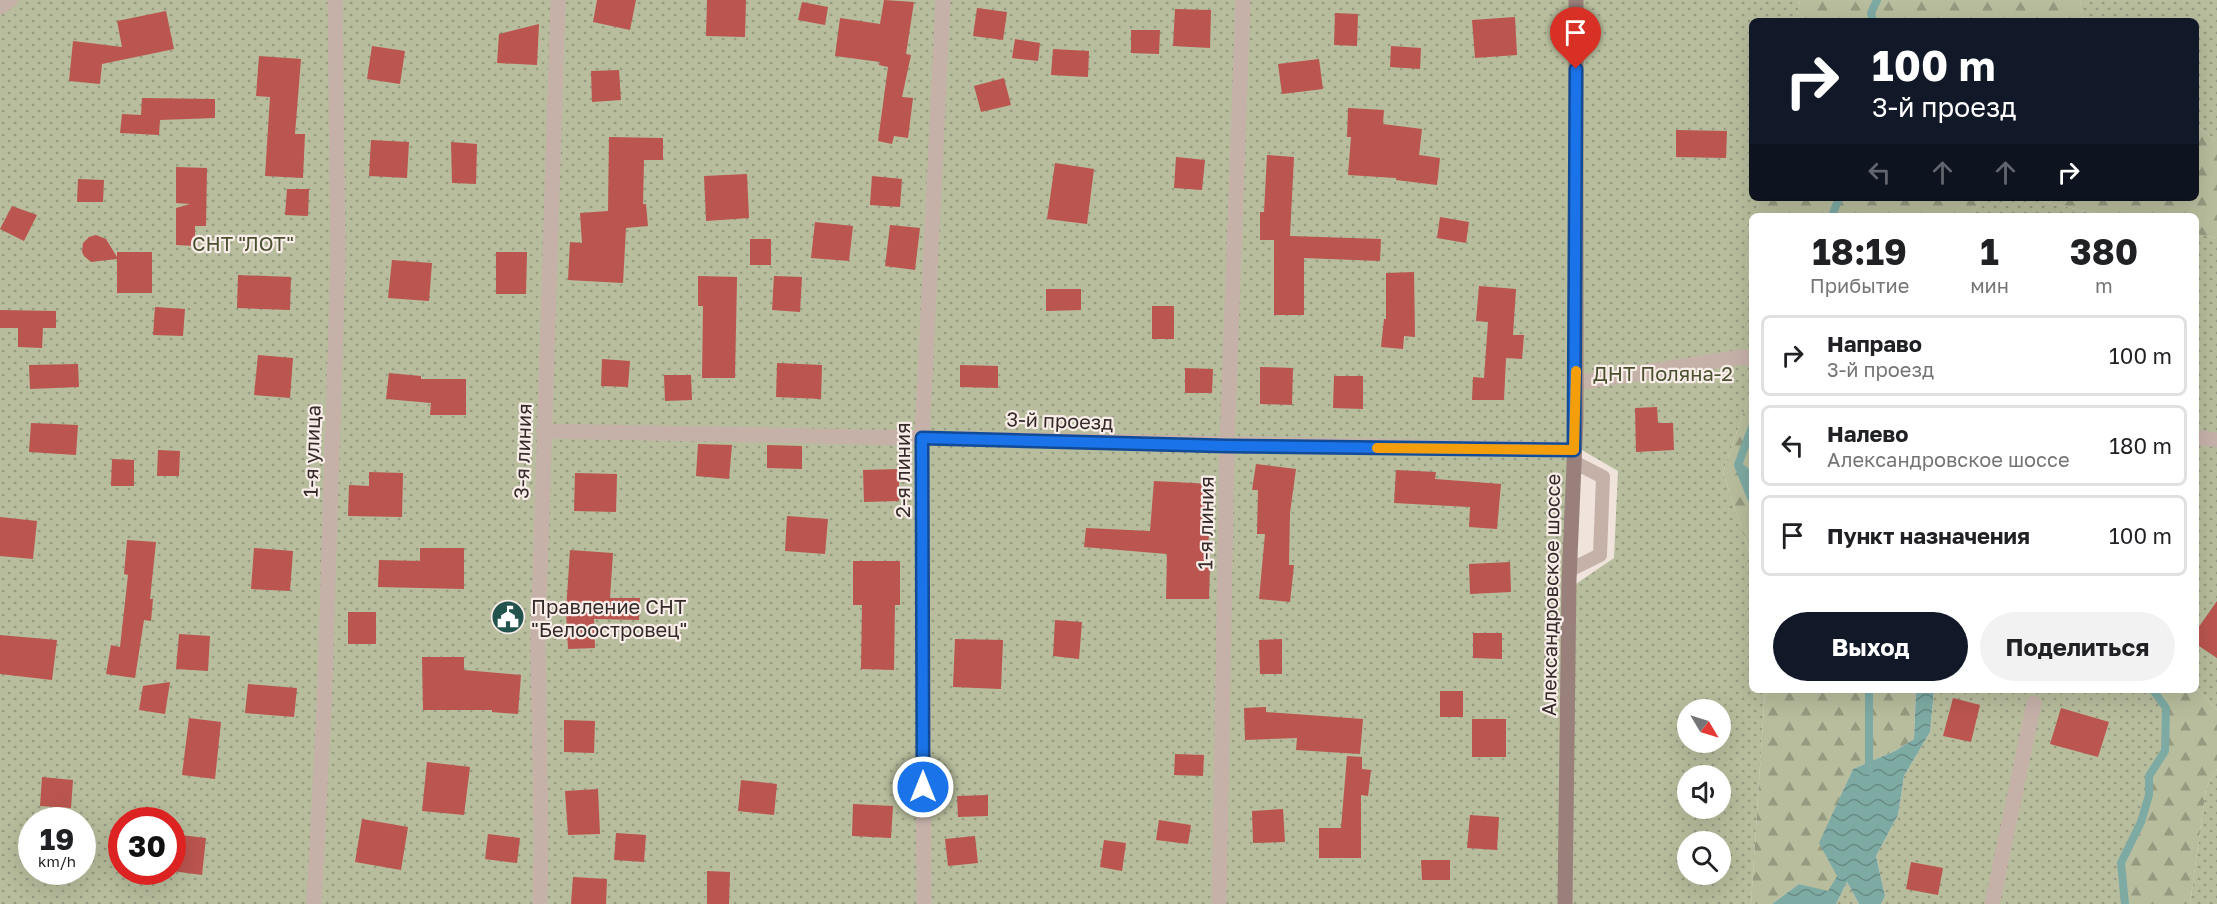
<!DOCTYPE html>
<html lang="ru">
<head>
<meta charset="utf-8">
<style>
	body { margin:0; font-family:"Golos Text",sans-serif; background:#f2f2f2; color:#202124; height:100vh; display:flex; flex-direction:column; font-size:22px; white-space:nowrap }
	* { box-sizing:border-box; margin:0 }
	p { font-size:20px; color:#757577 }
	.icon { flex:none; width:33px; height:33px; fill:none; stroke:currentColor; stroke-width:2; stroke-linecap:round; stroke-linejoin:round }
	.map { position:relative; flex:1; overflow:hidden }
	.sheet { position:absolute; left:1749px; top:213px; width:450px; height:480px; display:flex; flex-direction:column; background:#fff; border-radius:9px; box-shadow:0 6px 24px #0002 }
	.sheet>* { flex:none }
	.top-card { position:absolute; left:1749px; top:18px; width:450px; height:183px; border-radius:9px; box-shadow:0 6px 24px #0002; background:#111827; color:#fff; overflow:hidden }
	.needle { width:39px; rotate:128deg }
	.tools { position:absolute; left:1677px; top:699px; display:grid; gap:12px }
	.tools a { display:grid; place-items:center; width:54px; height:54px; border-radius:50%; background:#fff; box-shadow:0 6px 24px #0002; font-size:30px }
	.speed { position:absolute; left:18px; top:807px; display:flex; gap:12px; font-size:30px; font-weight:700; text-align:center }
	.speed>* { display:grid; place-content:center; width:78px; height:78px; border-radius:50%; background:#fff; box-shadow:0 6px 24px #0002; line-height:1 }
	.speed small { font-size:15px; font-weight:400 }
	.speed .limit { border:9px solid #d22; background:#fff; color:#111 }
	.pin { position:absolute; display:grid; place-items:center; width:51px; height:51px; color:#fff; margin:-62px -26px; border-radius:50% 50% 50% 0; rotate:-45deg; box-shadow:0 0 6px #0007 }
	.pin .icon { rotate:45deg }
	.me { position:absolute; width:66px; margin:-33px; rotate:0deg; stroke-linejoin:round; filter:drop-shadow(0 0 4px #0008) }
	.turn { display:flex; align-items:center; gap:21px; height:126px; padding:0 24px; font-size:27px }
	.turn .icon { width:78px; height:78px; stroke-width:2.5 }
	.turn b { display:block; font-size:42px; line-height:51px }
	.lanes { display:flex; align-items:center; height:57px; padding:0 24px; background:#0003; justify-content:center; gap:30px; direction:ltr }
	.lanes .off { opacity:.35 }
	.eta { display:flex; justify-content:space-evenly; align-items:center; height:102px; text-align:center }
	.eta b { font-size:36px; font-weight:700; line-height:42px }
	.button { display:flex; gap:12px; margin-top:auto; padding:12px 24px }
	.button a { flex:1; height:69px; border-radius:36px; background:#111827; color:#fff; font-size:24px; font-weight:700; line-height:69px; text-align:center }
	.button a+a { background:#f2f2f2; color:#202124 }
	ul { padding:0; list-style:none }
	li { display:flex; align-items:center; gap:18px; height:81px; margin:0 12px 9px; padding:0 12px; border:3px solid #e0e0e0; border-radius:9px }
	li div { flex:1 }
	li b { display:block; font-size:22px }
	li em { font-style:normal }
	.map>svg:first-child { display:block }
</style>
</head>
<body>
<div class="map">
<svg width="2217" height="904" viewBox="0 0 2217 904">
	<defs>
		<pattern id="green-dots" width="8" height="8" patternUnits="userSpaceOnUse" patternTransform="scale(1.5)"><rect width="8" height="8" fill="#b8bd9d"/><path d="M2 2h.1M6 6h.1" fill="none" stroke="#969a80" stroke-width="1.8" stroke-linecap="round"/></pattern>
		<pattern id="forest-firs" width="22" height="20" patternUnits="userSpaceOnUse" patternTransform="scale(1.5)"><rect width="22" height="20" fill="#b8bd9d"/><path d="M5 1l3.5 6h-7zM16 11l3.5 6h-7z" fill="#969a80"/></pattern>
		<pattern id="water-waves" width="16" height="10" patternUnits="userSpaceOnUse" patternTransform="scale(1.5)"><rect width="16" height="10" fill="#7eaaa4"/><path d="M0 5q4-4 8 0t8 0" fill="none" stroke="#688b86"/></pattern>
	</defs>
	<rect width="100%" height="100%" fill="#efe3dc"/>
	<path fill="url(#green-dots)" fill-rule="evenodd" d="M0 0H1800L1796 21H1752V198H1759L1756 216H1752V233L1746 262 1752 298V388L1723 472 1752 561V690H1765L1751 904H0ZM1575 446 1618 471 1614 558 1570 588ZM1688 710H1720V742H1688ZM1688 776H1720V808H1688ZM32 820H82V872H32ZM122 820H172V872H122ZM1688 842H1720V874H1688Z
		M2080 0H2217V141L2196 125V21H2083Z
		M1982 198H2024L2110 216H1972Z
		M2196 234 2217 238V710L2196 688Z
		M1934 690H2153L2166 708 2165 751 2149 776V795L2141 822 2121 863 2125 904H1881L1885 896 1876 856 1898 815 1904 776 1930 732Z
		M2217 769V904H2190L2206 788Z
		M1847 882 1859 904H1836Z"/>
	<path fill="url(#forest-firs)" d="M1800 0H2080L2083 21H1796Z
		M2196 125 2217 141V238L2196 234V216H2110L2024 198H2196Z
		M1759 198H1982L1972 216H1756Z
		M1752 233V298L1746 262Z
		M1752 388V561L1723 472Z
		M2196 688 2217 710V769L2206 788 2190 904H2125L2121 863 2141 822 2149 795V776L2165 750 2166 708 2153 690H2196Z
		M1765 690H1916L1914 739 1895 751 1853 769 1836 807 1837 877 1828 892 1799 884 1772 904H1751Z"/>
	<path fill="url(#water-waves)" d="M1916 690H1934L1930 732 1904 776 1898 815 1876 856 1885 896 1881 904H1859L1847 882 1836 904H1772L1799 884 1828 891 1837 876 1819 843 1853 769 1895 751 1914 739Z"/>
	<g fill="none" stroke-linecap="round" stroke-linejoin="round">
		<path stroke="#7eaaa4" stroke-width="8" d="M1873 21 1871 13 1877 0
			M1832 216 1839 198
			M1752 427 1738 465 1752 500
			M1739 466 1752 477
			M1869 771V690
			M2125 904 2121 863 2141 822 2149 795V776L2165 751 2166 708 2153 690"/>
	</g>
	<path fill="#bb554f" d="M597 0H636L630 30 593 22Z
		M707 0H746L745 37 706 36Z
		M884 0 914 2 906 54 911 55 902 97 913 98 908 138 894 136 892 144 878 141 888 67 879 65 880 62 835 56 840 18 880 24Z
		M802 2 828 7 825 25 798 20Z
		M977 8 1007 12 1003 40 973 36Z
		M1175 9 1211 10 1210 48 1173 46Z
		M166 11 174 49 102 64 100 84 69 81 73 41 122 47 117 21Z
		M1335 13 1358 14 1357 46 1334 45Z
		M1515 17 1517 55 1475 58 1472 20Z
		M539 24 537 65 497 63 499 34Z
		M1131 30H1160L1159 54 1131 53Z
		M1015 39 1040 43 1038 61 1012 58Z
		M372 46 405 51 400 84 367 79Z
		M1391 46 1421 48 1420 69 1390 67Z
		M1053 49 1089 51 1088 77 1051 75Z
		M259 56 301 59 295 134H305L303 178 265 176 270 97 256 96Z
		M1319 59 1323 89 1282 94 1278 64Z
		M619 70 621 100 592 102 591 71Z
		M1004 78 1011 105 981 112 974 86Z
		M142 98 215 99V118L160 120 159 135 120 133 122 114 141 115Z
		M1348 108 1384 110 1383 124 1422 129 1419 155 1440 158 1437 185 1396 180V178L1348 175 1351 137H1347Z
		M1676 130 1727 131 1726 158 1676 157Z
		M609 137 663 138V160H644L643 204H646L648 226 626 228 623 283 568 280 570 242 582 243 580 213 608 211Z
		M371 140 409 142 407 178 369 176Z
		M451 142 477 144 476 184 452 183Z
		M1267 155 1294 157 1290 236 1381 239 1380 261 1304 258V315H1274V240H1260V212H1264Z
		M1176 157 1205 160 1202 190 1174 188Z
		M1055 163 1094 169 1087 224 1047 219Z
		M176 167 207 168 206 226H195V246L176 245V208L190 204 176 203Z
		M747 174 749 218 706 221 704 176Z
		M872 176 902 179 900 207 870 205Z
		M78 179 104 180 103 202H77Z
		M287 189H309L308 216 285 215Z
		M12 206 37 215 24 241 0 229Z
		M1440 217 1469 222 1466 243 1437 238Z
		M815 222 853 226 849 261 811 258Z
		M890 225 920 228 915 270 885 266Z
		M96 235 106 239 117 257V252H152V293H117V259L91 262 84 256 82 252 83 243 89 237Z
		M750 239H771V265H750Z
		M496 252H527L526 294H496Z
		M392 260 432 263 429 301 388 298Z
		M1414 272 1415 337 1404 336 1403 349 1381 347 1384 319H1386V273Z
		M238 275 291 277 290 310 237 308Z
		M698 276 737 277 735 378H702L703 306H698Z
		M774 276 802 277 800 312 772 310Z
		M1479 286 1516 289 1513 335H1524L1522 359 1506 358 1504 400H1472L1473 377 1484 378 1488 322 1476 321Z
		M1046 289H1081V310L1046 311Z
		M1152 306H1174V339H1152Z
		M155 307 185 309 183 336 153 335Z
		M0 310 56 311V328H43L42 348 18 347V328H0Z
		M258 355 293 358 290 398 254 395Z
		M602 359 630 361 628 387 601 386Z
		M777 363 822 365 821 399 776 397Z
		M78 364 79 387 30 389 29 365Z
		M960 365 998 366V388L960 387Z
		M1260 367 1293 368 1292 405 1260 404Z
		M1185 368 1213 369 1212 393H1185Z
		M389 373 421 376V379H466V415H430L431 403 386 399Z
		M664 375H691L692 400 665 401Z
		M1334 376H1363V409L1333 408Z
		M1657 407 1658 423H1673L1674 450 1636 452 1635 408Z
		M31 423 78 425 76 455 29 452Z
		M698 444 732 445 729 479 696 476Z
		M767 445 802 446V469L767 468Z
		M158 450 180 451 179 476H157Z
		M112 459 134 460V486H111Z
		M1256 464 1296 469 1290 513 1289 565H1294L1290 602 1259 599 1265 534H1257L1258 490H1252Z
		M899 469V501L864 502 863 470Z
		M1396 470 1436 472 1435 479 1501 484 1497 529 1469 527 1470 507 1394 503Z
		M369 472 403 473 402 517 348 516 349 485 369 486Z
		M575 473 617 474 616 512 574 511Z
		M1154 481 1212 484 1207 564H1210L1209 599H1166L1167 554 1084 547 1086 528 1150 531Z
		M787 516 828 519 825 554 785 551Z
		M0 517 37 521 33 559 0 556Z
		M127 540 156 542 150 599H153L151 621 144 620 135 678 106 674 111 645 120 647 128 575 124 574Z
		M254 548 293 551 290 591 251 589Z
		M420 548H464V589L378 587 379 560 420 561Z
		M570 550 613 553 610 598H640L639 620 594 619 595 648 568 649 566 611Z
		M853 561H900V605H895L894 670 861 669 862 605H853Z
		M1510 562 1511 592 1470 594 1469 564Z
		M2217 601V658L2196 644V631Z
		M495 606H520V628H496Z
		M348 612H376V644H348Z
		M1055 620 1082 622 1079 659 1053 656Z
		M1473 633H1502V659L1473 658Z
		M179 634 210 636 208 671 176 669Z
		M0 635 57 640 52 680 0 674Z
		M955 639 1003 640 1001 689 953 687Z
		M1282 639V674H1260L1259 640Z
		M422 657H464V670L521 675 518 714 492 712V710H423Z
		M170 682 165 714 139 710 143 686Z
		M248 684 297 688 294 717 245 713Z
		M1440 691H1463V717H1440Z
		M1953 698 1980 705 1971 742 1943 736Z
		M1266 707V712L1363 719 1360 754 1296 750 1297 738 1245 740 1244 708Z
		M2061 708 2109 722 2098 757 2050 744Z
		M189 718 221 722 215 779 182 775Z
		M1472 719H1506V757H1472Z
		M564 720 595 721 594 753 564 752Z
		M1175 754 1204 755 1203 776 1174 775Z
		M1347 756 1362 757V769L1371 770 1368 796 1361 795V858H1319V828H1341Z
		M427 762 470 767 464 815 422 811Z
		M42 777 73 780 71 808 40 806Z
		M741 780 777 784 774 815 738 811Z
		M598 789 600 834 568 835 565 791Z
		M988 795V816L958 817 957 796Z
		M853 804 893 806 891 838 852 836Z
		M1283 809 1285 842 1253 843 1252 811Z
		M1470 815 1499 817 1497 850 1467 848Z
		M362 819 408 827 401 870 355 862Z
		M1159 820 1191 825 1188 844 1156 840Z
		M616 833 646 835 644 862 614 860Z
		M172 834 206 838 202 875 172 871Z
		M488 834 520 838 517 863 485 859Z
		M975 836 978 863 948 866 945 839Z
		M1104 840 1126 843 1122 871 1100 867Z
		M1421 860H1450V880H1422Z
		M1911 862 1943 868 1938 895 1906 889Z
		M707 871 730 872 729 904H707Z
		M573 877 607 879 606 904H571Z"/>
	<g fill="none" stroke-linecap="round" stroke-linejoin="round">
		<path stroke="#c6b1a9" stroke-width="14" d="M1570 570 1600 555 1603 477 1574 462"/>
		<path stroke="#c6b1a9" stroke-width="15" d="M0 7 10 0
			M1576 383 1741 357 1752 358
			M543 431C887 437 1231 446 1574 450
			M2196 437 2217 440
			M314 904 324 709 338 260 335 0
			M540 904 541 836 538 641 558 0
			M924 904 922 438 943 0
			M1219 904 1227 446 1243 0
			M1992 904 2034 703"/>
		<path stroke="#9a807b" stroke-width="15" d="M1565 904 1569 580 1576 418V0"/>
	</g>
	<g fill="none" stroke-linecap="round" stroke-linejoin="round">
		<g stroke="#114b97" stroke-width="15">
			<path id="route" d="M923 787 922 438 1227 446 1574 450 1576 69"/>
		</g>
		<use href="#route" stroke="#1a73e8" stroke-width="10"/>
		<path stroke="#f59e0b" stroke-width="10" d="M1377 448 1574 450 1576 371"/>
	</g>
	<defs>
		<g id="civic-disc" transform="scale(1.725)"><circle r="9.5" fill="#22524c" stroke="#f8ede8"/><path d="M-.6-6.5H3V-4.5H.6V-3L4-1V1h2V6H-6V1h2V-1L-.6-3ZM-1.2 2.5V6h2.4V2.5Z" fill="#fff"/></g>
	</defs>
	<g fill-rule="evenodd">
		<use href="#civic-disc" x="508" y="617"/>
	</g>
	<g text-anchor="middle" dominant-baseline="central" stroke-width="4.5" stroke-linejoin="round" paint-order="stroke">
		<g font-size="20" fill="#4a502e" stroke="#f8ede8">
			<text x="243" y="243">СНТ "ЛОТ"</text>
			<text x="1663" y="373">ДНТ Поляна-2</text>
		</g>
		<g font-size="20" fill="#342a28" stroke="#f8ede8">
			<text transform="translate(1060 420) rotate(2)">3-й проезд</text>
			<text transform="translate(311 451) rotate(-88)">1-я улица</text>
			<text transform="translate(522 451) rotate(-88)">3-я линия</text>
			<text transform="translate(902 470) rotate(-90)">2-я линия</text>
			<text transform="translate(1205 523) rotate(-89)">1-я линия</text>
			<text transform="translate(1550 595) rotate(-89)">Александровское шоссе</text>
		</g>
		<g font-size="20" fill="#342a28" stroke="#f8ede8" text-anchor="start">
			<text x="531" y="606">Правление СНТ<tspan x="531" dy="23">"Белоостровец"</tspan></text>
		</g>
	</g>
</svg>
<div class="tools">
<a><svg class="needle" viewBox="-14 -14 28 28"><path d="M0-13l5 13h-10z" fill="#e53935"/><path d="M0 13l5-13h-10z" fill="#757577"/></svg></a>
<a><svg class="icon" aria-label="sound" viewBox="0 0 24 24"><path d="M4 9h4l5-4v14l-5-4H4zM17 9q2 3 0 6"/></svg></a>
<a><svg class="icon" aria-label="search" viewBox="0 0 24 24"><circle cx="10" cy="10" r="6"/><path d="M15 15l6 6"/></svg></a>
</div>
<div class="speed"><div>19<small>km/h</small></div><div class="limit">30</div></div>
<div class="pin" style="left:1576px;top:69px;background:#d93025"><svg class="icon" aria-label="arrive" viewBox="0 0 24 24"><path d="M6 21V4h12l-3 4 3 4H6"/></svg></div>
<svg class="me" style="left:923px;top:787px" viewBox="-20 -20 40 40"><circle r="17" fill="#1a73e8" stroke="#fff" stroke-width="3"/><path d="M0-11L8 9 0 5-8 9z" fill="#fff"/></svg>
<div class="top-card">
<div class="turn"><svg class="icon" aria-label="right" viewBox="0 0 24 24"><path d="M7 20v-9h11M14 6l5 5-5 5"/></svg><div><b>100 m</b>3-й проезд</div></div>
<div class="lanes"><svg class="icon off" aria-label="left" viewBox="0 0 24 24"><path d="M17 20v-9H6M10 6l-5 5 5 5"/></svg><svg class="icon off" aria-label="ahead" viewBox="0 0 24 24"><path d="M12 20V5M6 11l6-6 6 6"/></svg><svg class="icon off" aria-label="ahead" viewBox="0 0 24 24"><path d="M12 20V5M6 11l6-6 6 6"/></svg><svg class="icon" aria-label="right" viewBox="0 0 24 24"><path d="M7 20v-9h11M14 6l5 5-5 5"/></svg></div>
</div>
<section class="sheet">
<div class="eta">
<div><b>18:19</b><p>Прибытие</p></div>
<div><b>1</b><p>мин</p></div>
<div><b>380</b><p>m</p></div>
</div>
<ul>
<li><svg class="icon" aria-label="right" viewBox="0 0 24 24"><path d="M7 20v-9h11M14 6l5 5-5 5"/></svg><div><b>Направо</b><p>3-й проезд</p></div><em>100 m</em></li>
<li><svg class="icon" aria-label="left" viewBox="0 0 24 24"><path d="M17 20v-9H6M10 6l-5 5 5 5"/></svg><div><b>Налево</b><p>Александровское шоссе</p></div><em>180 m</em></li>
<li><svg class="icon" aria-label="arrive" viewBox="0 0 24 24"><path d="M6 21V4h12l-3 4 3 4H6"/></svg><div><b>Пункт назначения</b></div><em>100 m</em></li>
</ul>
<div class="button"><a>Выход</a><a>Поделиться</a></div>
</section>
</div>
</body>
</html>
